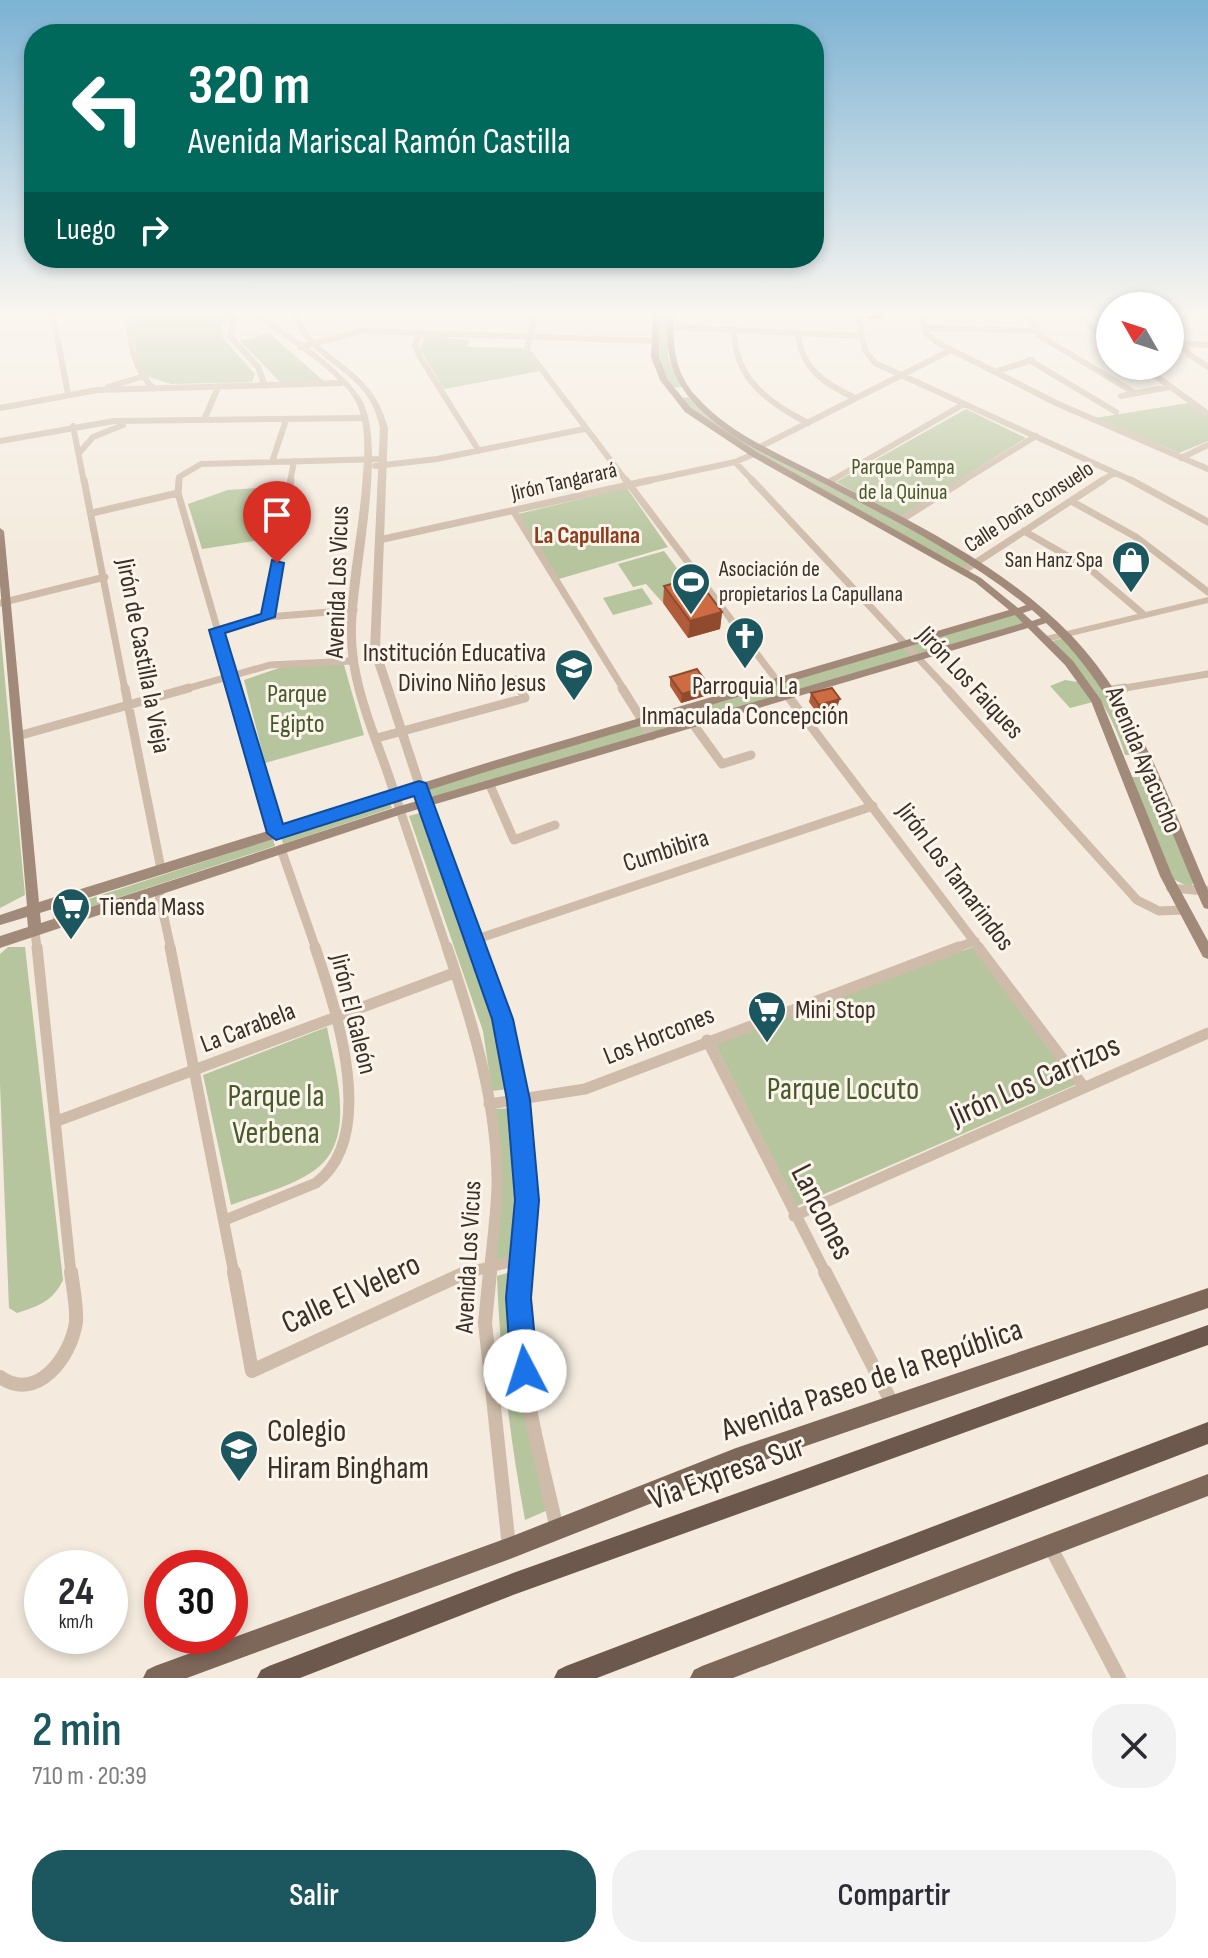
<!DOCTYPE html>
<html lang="es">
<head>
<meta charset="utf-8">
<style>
	body { margin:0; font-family:"Sofia Sans Condensed",sans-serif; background:#f2f2f3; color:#2b2b33; height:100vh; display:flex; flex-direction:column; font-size:30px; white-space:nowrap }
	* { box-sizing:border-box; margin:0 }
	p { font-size:26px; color:#7c7c81 }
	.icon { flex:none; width:44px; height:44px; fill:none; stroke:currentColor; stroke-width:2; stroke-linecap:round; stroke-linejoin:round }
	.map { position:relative; height:1678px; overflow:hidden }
	.panel { display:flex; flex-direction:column; background:#fff; flex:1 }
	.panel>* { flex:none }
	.top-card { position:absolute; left:24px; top:24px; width:800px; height:244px; border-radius:32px; box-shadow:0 4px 12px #0003; background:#00695c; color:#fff; overflow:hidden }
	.needle { width:52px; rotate:309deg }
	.buttons { position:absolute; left:1096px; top:292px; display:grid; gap:16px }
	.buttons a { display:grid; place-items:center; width:88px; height:88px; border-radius:50%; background:#fff; box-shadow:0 4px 12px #0003; font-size:40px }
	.speed { position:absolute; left:24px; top:1550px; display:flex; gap:16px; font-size:40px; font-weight:700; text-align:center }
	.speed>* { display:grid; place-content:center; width:104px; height:104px; border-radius:50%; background:#fff; box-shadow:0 4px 12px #0003; line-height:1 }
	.speed small { font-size:20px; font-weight:400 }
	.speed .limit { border:12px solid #d22; background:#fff; color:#111 }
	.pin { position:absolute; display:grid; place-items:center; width:68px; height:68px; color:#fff; margin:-82px -34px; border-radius:50% 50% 50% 0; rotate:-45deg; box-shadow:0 0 8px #0007 }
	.pin .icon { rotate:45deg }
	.me { position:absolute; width:88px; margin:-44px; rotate:355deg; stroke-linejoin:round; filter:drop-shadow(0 0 6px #0008) }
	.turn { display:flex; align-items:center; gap:28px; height:168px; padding:0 32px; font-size:36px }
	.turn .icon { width:104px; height:104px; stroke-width:2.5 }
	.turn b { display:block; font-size:56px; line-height:68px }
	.then { display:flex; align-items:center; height:76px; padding:0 32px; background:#0003; gap:16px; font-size:30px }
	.round { display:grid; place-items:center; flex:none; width:84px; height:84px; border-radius:32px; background:#f2f2f3 }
	.headline { display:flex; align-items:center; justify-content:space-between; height:136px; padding:0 32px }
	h1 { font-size:48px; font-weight:600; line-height:60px; color:#1c575f }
	.button { display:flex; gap:16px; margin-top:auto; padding:16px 32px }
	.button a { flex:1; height:92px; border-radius:32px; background:#1c575f; color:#fff; font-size:32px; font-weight:600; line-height:92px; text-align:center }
	.button a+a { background:#f2f2f3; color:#2b2b33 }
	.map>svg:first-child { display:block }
</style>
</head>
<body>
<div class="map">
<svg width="1208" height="1678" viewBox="0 0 1208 1678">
	<rect width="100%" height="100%" fill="#f4ebde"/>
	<path fill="#b6c59d" d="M136 315H229L221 328 223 338 255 374 252 382 171 384 140 374 132 327Z
		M659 315H668V357L682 387 672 388 657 357Z
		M269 333 325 382H280L240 341Z
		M425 336 469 340 468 347 522 348 540 371 444 389 420 349Z
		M688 397 716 420 974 563 963 568 754 452 688 407 682 398Z
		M1188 403 1208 417V441L1179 453 1095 418Z
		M966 409 1026 438 900 517 836 482Z
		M281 486 274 538 202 549 188 504 228 490Z
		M627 488 668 547 559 579 518 514Z
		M664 551 697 595 662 602 646 584 633 587 618 564Z
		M642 588 653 604 613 615 603 598Z
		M1016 613 1027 623 918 656 908 646Z
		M0 627 25 895 0 908Z
		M1064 638 1082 656 1142 755H1125C1112 710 1085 674 1052 641Z
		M903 647 914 657 653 733 647 724Z
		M288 665H344L364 735 265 763 244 680Z
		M1065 680 1078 682 1093 702 1070 708 1050 686Z
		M640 725 646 735 428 799 425 789Z
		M1129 777H1151L1193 883 1191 888 1173 879Z
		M389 801 392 808 283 844 281 836Z
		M423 812 498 1029 508 1089 492 1091 483 1031 409 816Z
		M273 839 275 846 53 919 52 911Z
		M8 947H25L63 1280C53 1301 39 1306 17 1313L9 1308 0 1084V954Z
		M973 947 1077 1084 797 1206 714 1042Z
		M327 1027C335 1071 359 1142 312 1172 288 1188 257 1195 231 1205L203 1075Z
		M516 1108 523 1199 518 1255 496 1260 493 1109Z
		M513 1271 548 1510 525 1520C510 1438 500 1359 497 1276Z"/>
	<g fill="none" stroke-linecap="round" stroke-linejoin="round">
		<path stroke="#cebba9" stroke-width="6" d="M53 315 68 394
			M131 315C127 341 135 371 154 389
			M235 315 230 336 258 367 265 386
			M535 315 527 350 627 482
			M858 315 865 350 875 363 1135 482
			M921 315 927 334 938 343 1056 403 1208 469
			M1029 315 1040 336 1135 393
			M1084 315 1091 327 1110 343
			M670 327 862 336
			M925 328 1035 331
			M734 330C734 378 768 403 808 423
			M420 333 415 345 420 357 479 451
			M798 333C801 369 825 384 855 398
			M1170 343 1208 345
			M1182 343 1190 355 1208 367
			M300 347 363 331 653 341
			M1029 360 1116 412
			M1142 366 1208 414
			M997 371 1032 360
			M108 387 141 377
			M1121 396 1170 387
			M0 408 97 390 341 383
			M204 420 218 387
			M73 426 84 482
			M0 441 114 421 364 418
			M760 447 951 350
			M79 453 93 437 123 425
			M1181 458 1208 445
			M272 462 286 420
			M735 462 754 482
			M375 466 437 459 584 429
			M179 482V477L201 464 382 459
			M290 482 294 461
			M642 482 735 462 754 454
			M829 482 964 404
			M961 482 1036 436
			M1100 482 1114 473"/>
		<path stroke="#cebba9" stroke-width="7" d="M84 480 125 690
			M179 480 178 493 235 690
			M626 480 778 682
			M752 480 948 690
			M1131 480 1208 522
			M828 483 833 480
			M1071 501 1136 537 1208 592
			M514 512 624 690
			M92 513 178 493
			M899 521 964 480
			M1024 531 1090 569 1143 614
			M379 540 651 480
			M963 571 1103 480
			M0 603 105 577
			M267 617 291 480
			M217 630 267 617 354 610
			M515 679 521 690
			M182 690 270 665 352 661
			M1113 690 1208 674"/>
		<path stroke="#cebba9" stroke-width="9" d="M125 688 161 869
			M234 688 276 833
			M622 688 652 736
			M946 688 1137 900 1159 911 1183 910
			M1112 690 1125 688
			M788 696 980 949
			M693 724 722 764 751 755
			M18 736 189 688
			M377 738 525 698 520 688
			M489 783 514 840 555 825
			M395 795 447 949
			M425 802 477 949
			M281 849 316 949
			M158 890 171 949
			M35 931 37 949
			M474 940 873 806
			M953 949 975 941"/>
		<path stroke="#cebba9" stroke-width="11" d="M37 947 71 1274
			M170 947 234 1274
			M447 947C473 1024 498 1105 497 1187 496 1216 492 1245 489 1274
			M477 947C487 976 500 1005 507 1035 526 1113 528 1194 520 1274
			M978 947 1084 1087
			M707 1040 826 1274
			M489 1104 585 1089 959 947
			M57 1121 454 973
			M794 1216 1208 1033
			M225 1220 316 1183C379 1135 336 1010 315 947
			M462 1274 521 1259"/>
		<path stroke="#cebba9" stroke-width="14" d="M234 1272 252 1371 467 1272
			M490 1272 485 1323 509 1547
			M520 1272C512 1358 538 1445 557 1529
			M825 1272 894 1407
			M0 1377C37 1403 71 1357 76 1322 77 1306 73 1287 71 1272
			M1050 1546 1119 1678"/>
		<path fill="#cebba9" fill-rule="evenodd" d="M254 315H262C294 338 337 364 360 397 390 442 354 580 356 638 358 693 384 743 400 795L395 799 390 795C374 742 348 693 347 637 346 583 360 528 363 474 365 450 366 423 356 402 343 374 280 336 254 315Z
			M291 315H297C317 354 350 362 372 393 380 404 384 415 388 428L380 650 430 802 425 806 420 802 370 650 380 428C377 415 373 404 365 393 351 375 329 363 313 347 303 338 297 327 291 315Z
			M1208 597V603L1046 642 1041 639 1046 636Z
			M1172 884 1208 886V896L1168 892 1166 889 1168 886Z"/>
		<path fill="#a28a7a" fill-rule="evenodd" d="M653 315H659V357L668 380 691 408 757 452 981 578 1018 608 1026 605C964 555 892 519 821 482 775 458 722 438 688 396 669 372 665 345 668 315H674C672 345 675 372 695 395 729 434 778 453 822 476 909 520 1003 565 1071 635 1139 706 1169 801 1208 890V909L1204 908 1202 904C1158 804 1128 700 1046 623L1037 626 1073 661 1101 700 1172 875 1208 941V959L1203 957 1160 876 1091 701 1065 665 1028 628 402 814 0 948V936L28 927 27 917 0 925V915L27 906 0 585V528L4 531 39 902 493 761 1009 610 975 582 751 456 685 412 660 380 651 357ZM1032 610 1041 618 1032 621 1023 613ZM1015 615 1023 623 400 806 41 923 40 913 495 769Z
			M1196 315H1208V318Z"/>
		<path fill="#7d6759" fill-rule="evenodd" d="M1208 1288V1308L736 1470 510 1559 187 1678H143L147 1670 155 1666 510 1537 736 1448Z
			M1208 1474V1496L733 1678H690L694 1670 702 1666Z"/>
		<path fill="#6c584c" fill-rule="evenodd" d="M1208 1325V1345L513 1595 300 1678H257L261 1670 269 1666 513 1573Z
			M1208 1422V1444L597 1678H554L558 1670 566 1666Z"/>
	</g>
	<path fill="#b05c3a" d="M867 315H883L882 319H868Z
		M664 586 722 612 720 629 688 638 663 603Z
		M670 677 708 695 681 703 670 686Z
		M811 693 837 707 817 713 809 702Z"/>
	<path fill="#904b2f" d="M722 612 720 629 688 638 690 621Z
		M709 686 708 695 681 703 682 694Z
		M840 699 837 707 817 713 819 705Z"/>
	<path fill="#cd6b43" stroke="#904b2f" stroke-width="2" d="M696 577 722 612 690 621 664 586Z
		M697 669 709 686 682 694 670 677Z
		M832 688 840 699 819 705 811 693Z"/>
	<linearGradient id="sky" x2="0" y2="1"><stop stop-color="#7cb2d3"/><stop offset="0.57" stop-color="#faf6f0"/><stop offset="1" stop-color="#faf6f0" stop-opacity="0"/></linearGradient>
	<rect width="1208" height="550" fill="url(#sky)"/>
	<path fill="#1a73e8" stroke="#114b97" stroke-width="2" d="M272 560 284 563 275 617 225 633 283 824 419 781 426 783 513 1019 530 1100 539 1200 531 1298 538 1371 534 1381 525 1385 515 1381 511 1371 506 1298 515 1200 507 1100 492 1019 414 796 276 840 267 833 209 630 261 614Z"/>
	<defs>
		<g id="shop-pin" transform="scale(2)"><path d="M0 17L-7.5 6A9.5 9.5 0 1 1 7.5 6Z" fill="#1c575f" stroke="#fbf5eb"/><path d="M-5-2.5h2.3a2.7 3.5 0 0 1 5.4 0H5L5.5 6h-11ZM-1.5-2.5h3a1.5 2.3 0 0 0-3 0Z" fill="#fff"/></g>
		<g id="stadium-pin" transform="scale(2)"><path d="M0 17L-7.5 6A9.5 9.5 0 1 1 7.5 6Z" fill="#1c575f" stroke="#fbf5eb"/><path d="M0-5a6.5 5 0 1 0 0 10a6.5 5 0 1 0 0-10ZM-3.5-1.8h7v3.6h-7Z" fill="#fff"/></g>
		<g id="church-pin" transform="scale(2)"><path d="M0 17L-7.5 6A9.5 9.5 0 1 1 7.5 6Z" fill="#1c575f" stroke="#fbf5eb"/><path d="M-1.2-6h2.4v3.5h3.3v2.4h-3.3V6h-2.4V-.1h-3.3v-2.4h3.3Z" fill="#fff"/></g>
		<g id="school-pin" transform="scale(2)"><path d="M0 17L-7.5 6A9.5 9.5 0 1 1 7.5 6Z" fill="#1c575f" stroke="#fbf5eb"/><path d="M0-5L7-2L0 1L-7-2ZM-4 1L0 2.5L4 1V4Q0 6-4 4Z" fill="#fff"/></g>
		<g id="supermarket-pin" transform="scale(2)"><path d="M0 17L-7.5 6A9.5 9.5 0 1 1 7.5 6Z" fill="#1c575f" stroke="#fbf5eb"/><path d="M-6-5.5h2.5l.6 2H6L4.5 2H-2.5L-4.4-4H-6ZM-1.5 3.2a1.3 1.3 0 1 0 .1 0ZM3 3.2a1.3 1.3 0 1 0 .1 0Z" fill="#fff"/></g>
	</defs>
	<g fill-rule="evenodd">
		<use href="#shop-pin" x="1131" y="560"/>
		<use href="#stadium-pin" x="691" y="582"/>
		<use href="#church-pin" x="745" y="636"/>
		<use href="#school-pin" x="574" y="668"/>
		<use href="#supermarket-pin" x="71" y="907"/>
		<use href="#supermarket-pin" x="767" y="1010"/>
		<use href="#school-pin" x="239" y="1449"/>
	</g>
	<g text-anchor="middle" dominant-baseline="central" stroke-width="6" stroke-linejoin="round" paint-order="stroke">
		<g font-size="22" fill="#475a2b" stroke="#fbf5eb">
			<text x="903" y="467">Parque Pampa<tspan x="903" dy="25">de la Quinua</tspan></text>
		</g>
		<g font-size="22" fill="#3a2f29" stroke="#fbf5eb">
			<text transform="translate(564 482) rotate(-13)">Jirón Tangarará</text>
			<text transform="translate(1029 507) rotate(-33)">Calle Doña Consuelo</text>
		</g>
		<g font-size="22" fill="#3a2f29" stroke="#fbf5eb" text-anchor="end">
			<text x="1103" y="560">San Hanz Spa</text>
			<text x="719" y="569" text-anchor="start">Asociación de<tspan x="719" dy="25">propietarios La Capullana</tspan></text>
		</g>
		<g font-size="24" font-weight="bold" fill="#8f3d1d" stroke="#fbf5eb">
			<text x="587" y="535">La Capullana</text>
		</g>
		<g font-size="26" fill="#3a2f29" stroke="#fbf5eb">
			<text transform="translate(338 582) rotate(-88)">Avenida Los Vicus</text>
			<text transform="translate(143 656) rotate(79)">Jirón de Castilla la Vieja</text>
			<text transform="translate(970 683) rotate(47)">Jirón Los Faiques</text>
			<text transform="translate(1143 760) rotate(67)">Avenida Ayacucho</text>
			<text transform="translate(666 851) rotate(-18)">Cumbibira</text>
			<text transform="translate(955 877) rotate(53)">Jirón Los Tamarindos</text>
			<text transform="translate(353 1014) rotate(76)">Jirón El Galeón</text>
			<text transform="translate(248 1028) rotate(-21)">La Carabela</text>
			<text transform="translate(659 1036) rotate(-22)">Los Horcones</text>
			<text transform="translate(469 1257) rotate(-87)">Avenida Los Vicus</text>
		</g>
		<g font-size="26" fill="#3a2f29" stroke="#fbf5eb" text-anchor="start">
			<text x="546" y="653" text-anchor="end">Institución Educativa<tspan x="546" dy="30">Divino Niño Jesus</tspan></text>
			<text x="745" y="686" text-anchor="middle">Parroquia La<tspan x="745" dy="30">Inmaculada Concepción</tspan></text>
			<text x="99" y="907">Tienda Mass</text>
			<text x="795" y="1010">Mini Stop</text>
		</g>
		<g font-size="26" fill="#475a2b" stroke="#fbf5eb">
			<text x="297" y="694">Parque<tspan x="297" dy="30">Egipto</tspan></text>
		</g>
		<g font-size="32" fill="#3a2f29" stroke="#fbf5eb">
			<text transform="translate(1035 1081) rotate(-24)">Jirón Los Carrizos</text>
			<text transform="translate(822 1212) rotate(63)">Lancones</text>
			<text transform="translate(351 1294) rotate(-25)">Calle El Velero</text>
			<text transform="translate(872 1380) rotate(-19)">Avenida Paseo de la República</text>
			<text transform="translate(727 1473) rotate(-20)">Via Expresa Sur</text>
		</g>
		<g font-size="32" fill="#475a2b" stroke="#fbf5eb">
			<text x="843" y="1089">Parque Locuto</text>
			<text x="276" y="1096">Parque la<tspan x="276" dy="37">Verbena</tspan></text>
		</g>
		<g font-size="32" fill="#3a2f29" stroke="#fbf5eb" text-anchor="start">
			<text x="267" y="1431">Colegio<tspan x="267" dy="37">Hiram Bingham</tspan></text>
		</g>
	</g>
</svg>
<div class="buttons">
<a><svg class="needle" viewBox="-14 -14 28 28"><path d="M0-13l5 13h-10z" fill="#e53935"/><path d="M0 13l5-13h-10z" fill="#7c7c81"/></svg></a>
</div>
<div class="speed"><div>24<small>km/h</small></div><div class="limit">30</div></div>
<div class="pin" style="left:277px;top:563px;background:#d93025"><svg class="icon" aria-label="arrive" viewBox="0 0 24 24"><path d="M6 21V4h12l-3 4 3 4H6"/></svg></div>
<svg class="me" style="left:525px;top:1371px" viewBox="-20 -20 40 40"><circle r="19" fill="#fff"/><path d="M0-13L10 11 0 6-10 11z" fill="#1a73e8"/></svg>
<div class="top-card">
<div class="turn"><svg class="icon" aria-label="left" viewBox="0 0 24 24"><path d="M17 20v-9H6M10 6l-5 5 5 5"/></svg><div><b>320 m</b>Avenida Mariscal Ramón Castilla</div></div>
<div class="then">Luego<svg class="icon" aria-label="right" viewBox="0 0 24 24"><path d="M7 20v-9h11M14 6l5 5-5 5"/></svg></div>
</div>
</div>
<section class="panel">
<div class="headline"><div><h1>2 min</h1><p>710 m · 20:39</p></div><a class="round"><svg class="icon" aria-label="close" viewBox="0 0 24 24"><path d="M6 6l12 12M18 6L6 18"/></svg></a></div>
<div class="button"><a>Salir</a><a>Compartir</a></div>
</section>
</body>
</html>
